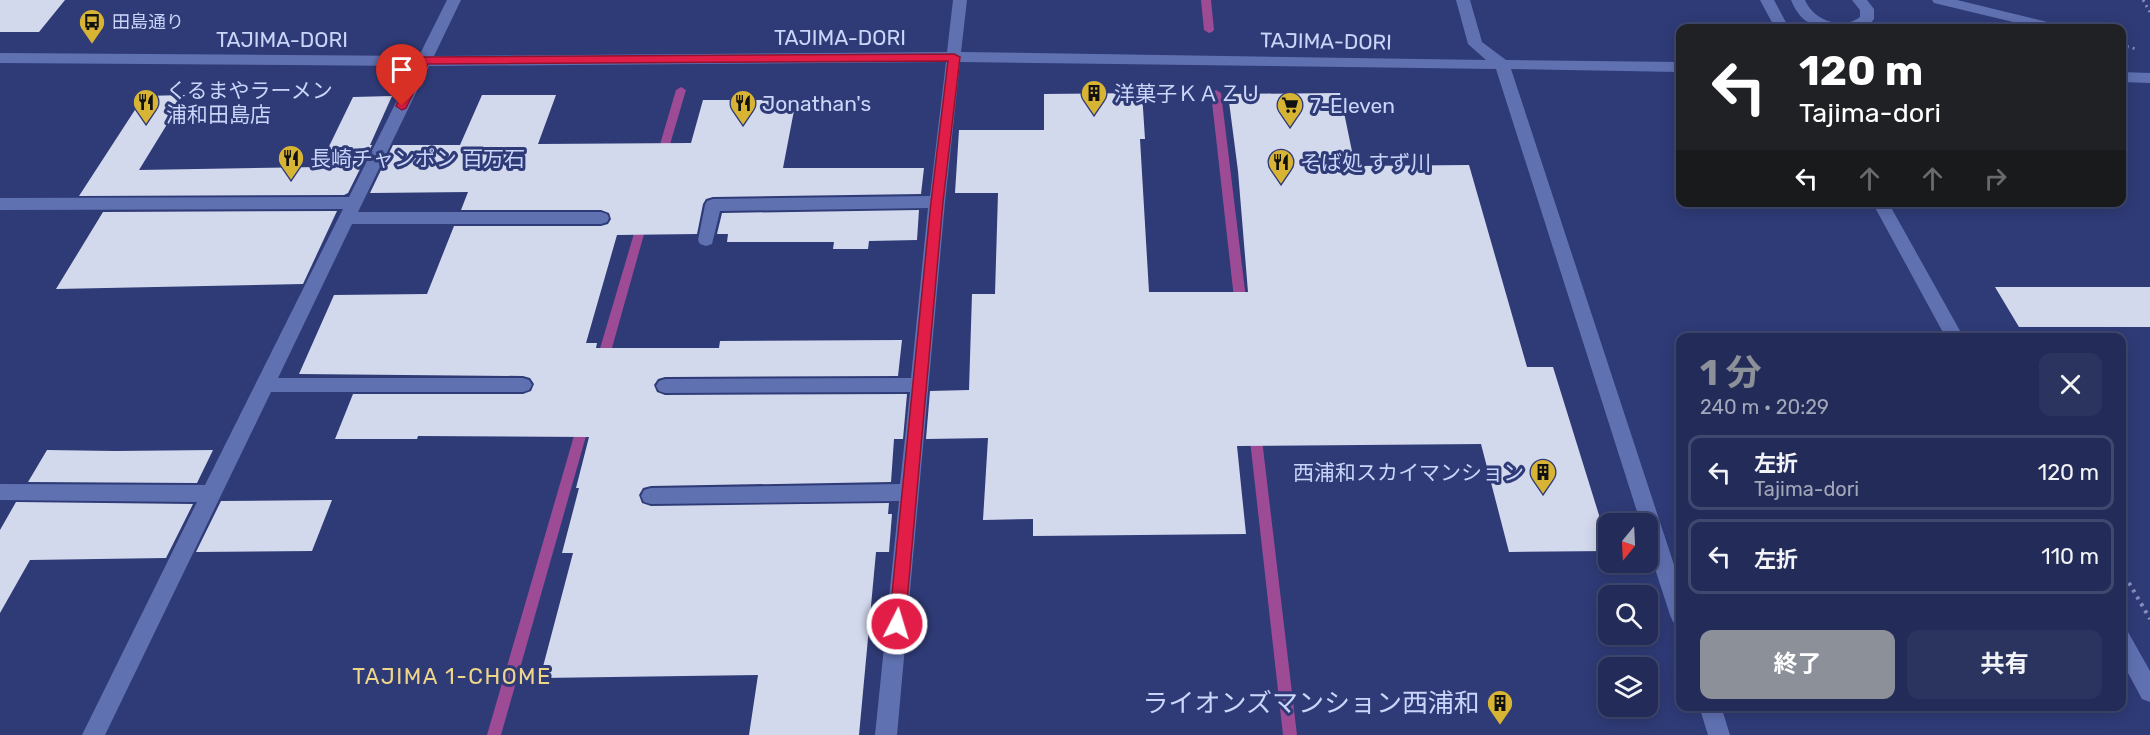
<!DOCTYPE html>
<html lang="ja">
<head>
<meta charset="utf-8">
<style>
	body { margin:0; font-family:Rubik,"Noto Sans JP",sans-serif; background:#2b345f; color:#f1f3f6; height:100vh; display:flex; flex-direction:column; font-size:22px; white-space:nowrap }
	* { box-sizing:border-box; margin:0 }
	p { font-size:20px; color:#a3a7ba }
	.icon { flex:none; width:33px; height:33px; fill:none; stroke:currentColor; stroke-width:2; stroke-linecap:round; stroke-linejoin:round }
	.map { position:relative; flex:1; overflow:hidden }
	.drawer { position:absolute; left:1676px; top:333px; width:450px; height:378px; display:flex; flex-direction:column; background:#232c59; border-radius:12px; box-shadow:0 3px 15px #0003,0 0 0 2px #40486f }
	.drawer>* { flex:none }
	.hud { position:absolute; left:1676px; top:24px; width:450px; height:183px; border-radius:12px; box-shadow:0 3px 15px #0003,0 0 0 2px #40486f; background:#202124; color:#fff; overflow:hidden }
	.needle { width:39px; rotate:198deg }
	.controls { position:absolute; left:1598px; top:513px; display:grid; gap:12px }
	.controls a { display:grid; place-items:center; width:60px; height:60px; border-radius:12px; background:#232c59; box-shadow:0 3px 15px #0003,0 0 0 2px #40486f; font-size:30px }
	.pin { position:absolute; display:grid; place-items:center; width:51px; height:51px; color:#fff; margin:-62px -26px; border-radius:50% 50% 50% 0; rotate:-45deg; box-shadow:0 0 6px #0007 }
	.pin .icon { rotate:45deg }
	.me { position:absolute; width:66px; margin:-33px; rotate:5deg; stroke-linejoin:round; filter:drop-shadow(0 0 4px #0008) }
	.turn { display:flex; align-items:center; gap:21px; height:126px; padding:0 24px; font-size:27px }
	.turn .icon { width:78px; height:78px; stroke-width:2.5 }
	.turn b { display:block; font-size:42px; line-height:51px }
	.lanes { display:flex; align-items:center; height:57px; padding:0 24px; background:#0003; justify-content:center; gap:30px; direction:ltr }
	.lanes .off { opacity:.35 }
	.round { display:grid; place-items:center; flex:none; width:63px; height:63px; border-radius:12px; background:#2b345f }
	.summary { display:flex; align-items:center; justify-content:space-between; height:102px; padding:0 24px }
	h1 { font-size:36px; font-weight:700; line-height:45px; color:#8c9099 }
	.primary-button { display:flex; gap:12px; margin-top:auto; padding:12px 24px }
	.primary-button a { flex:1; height:69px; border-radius:12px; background:#8c9099; color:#fff; font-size:24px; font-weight:700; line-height:69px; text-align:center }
	.primary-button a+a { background:#2b345f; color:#f1f3f6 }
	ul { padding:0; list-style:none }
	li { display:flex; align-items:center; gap:18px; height:75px; margin:0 12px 9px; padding:0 12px; border:3px solid #40486f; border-radius:12px }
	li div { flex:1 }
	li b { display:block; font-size:22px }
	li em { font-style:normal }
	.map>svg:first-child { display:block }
</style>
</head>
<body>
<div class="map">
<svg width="2150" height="735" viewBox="0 0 2150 735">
	<rect width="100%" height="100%" fill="#2f3b77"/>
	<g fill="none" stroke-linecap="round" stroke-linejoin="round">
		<path fill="#9d4b94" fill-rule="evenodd" d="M1201 0H1211L1214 30 1212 32 1209 33 1204 30Z
			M681 87 686 90 666 158 661 162 657 161 656 158 676 90Z
			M1216 90 1221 93 1247 307 1241 311 1235 307 1211 93Z
			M643 216 648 220 608 362 606 365H598L596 362 638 220Z
			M584 417 588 418 590 422 501 735H487L578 422 580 418Z
			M1255 426 1259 427 1261 431 1297 735H1283L1249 431 1251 427Z"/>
	</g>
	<path fill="#d3d9ed" d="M0 0H65L39 32H0Z
		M1142 93 1145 139H1140L1149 292H1248L1238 171 1228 94 1340 93 1355 166 1469 165 1527 367H1553L1608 544V551L1509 552 1481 444 1237 446 1246 534 1033 536V519L983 520 988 438 926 439 930 391 969 390 972 294H995L998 193H955L959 130H1044V94Z
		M185 95 139 170 319 167 353 97 392 96 370 145H372L348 193 344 195 79 196 144 96Z
		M482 95H556L538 144 691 143 703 100H796L783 168H924L921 194 713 197 706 199 703 204 697 234 617 235 586 343H597L596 348H719L720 341 902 340 898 376 665 377 658 379 654 385 657 392 665 395 907 394 903 439H894L891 482 651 486 643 488 639 495 642 503 651 506 889 503 888 514H892L889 552H876L859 735H749L758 675 540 678 573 553H562L579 488H576L589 437 418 436 417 439H335L353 394H523L531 391 534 384 530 378 523 376 299 374 334 295 427 294 454 226H601L608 224 611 219 609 213 601 210H461L468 192 370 193 393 145H460Z
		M919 210 917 240 869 241 868 249H833L834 242H727L728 234H717L722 213Z
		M337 211 303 284 56 289 103 212Z
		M1995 287H2150V327H2019Z
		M47 450 115 451 213 450 197 483 28 482Z
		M332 500 312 551 196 552 221 501Z
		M16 502 193 504 166 558 30 560 0 613V530Z"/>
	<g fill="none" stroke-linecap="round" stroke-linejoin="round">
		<path stroke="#848fbe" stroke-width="3" stroke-dasharray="2 4" stroke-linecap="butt" d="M2143 0 2150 12
			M2121 45 2136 49"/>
		<path stroke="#848fbe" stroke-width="4" stroke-dasharray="3 5" stroke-linecap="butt" d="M2121 569 2150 619"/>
		<path fill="#6071b2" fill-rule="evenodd" d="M447 0H461L434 56 947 52 953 0H967L961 52 1486 60 1468 44 1456 0H1470L1482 42 1506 60 1680 62V72L1511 69 1680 583V625L1673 622 1670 615 1647 544V524H1641L1496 69 960 62 945 202 897 735H875L899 501 651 504 644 502 641 496 644 490 651 488 900 484 910 392 665 393 659 391 656 386 659 381 665 379 911 378 928 208 720 211 712 244 706 246 700 244 698 240 705 205 707 201 713 199 930 196 946 62 429 66 358 212H601L607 214 609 218 607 222 601 224H352L278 378H523L529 380 532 385 529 390 523 392H271L105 735H82L197 502 0 500V484L205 485 343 209 0 210V198L349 197 414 66 0 63V53L419 56Z
			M1760 0H1774L1789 28H1775Z
			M1791 0H1805C1813 20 1842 31 1860 17V10L1852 0H1867L1874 9V19C1866 30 1857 28 1844 28 1818 28 1802 27 1791 0Z
			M1932 0H1957L2060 25 2062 28H2038L1934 3Z
			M2121 72 2150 73V83L2121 82Z
			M1872 202H1888L1964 338H1946Z
			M2121 629 2128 632 2150 671V702L2142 699 2121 660Z
			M1699 706H1721L1730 735H1708Z"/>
	</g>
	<path fill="#e11d48" stroke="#92132f" stroke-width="1.5" d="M954 54 960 57 943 202 905 624 902 630 897 632 891 630 889 624 931 202 948 61 428 64 406 108 402 110 396 106 418 60 424 57Z"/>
	<defs>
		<g id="bus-pin" transform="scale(1.35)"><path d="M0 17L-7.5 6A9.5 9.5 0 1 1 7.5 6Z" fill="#d8b434" stroke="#2f3b77"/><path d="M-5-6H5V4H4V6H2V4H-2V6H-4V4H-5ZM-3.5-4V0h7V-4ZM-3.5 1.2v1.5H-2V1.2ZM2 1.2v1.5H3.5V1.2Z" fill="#111"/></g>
		<g id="building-pin" transform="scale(1.35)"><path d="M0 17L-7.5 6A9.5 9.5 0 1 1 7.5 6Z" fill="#d8b434" stroke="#2f3b77"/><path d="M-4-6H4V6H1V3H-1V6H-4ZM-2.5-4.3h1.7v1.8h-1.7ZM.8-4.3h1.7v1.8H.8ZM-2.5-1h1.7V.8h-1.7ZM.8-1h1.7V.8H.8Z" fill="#111"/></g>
		<g id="restaurant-pin" transform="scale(1.35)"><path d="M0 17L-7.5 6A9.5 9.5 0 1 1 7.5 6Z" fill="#d8b434" stroke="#2f3b77"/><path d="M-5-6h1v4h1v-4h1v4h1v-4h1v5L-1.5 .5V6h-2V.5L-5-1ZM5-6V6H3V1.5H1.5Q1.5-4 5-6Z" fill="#111"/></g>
		<g id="supermarket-pin" transform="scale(1.35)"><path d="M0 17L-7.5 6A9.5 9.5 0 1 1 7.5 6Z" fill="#d8b434" stroke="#2f3b77"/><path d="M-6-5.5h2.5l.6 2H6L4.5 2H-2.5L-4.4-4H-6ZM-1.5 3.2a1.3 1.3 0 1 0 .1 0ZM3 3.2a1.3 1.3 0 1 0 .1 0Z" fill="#111"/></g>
	</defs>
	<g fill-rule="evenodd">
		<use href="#bus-pin" x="92" y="22"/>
		<use href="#building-pin" x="1094" y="93"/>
		<use href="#restaurant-pin" x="146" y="102"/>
		<use href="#restaurant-pin" x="743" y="103"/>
		<use href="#supermarket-pin" x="1290" y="105"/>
		<use href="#restaurant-pin" x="291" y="158"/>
		<use href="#restaurant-pin" x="1281" y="162"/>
		<use href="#building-pin" x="1543" y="472"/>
		<use href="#building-pin" x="1500" y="703"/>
	</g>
	<g text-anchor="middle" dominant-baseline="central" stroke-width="6" stroke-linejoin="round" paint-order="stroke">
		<g font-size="18" fill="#cad5f9" stroke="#2f3b77" text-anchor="start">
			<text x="112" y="22">田島通り</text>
		</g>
		<g font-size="21" fill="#cad5f9" stroke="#2f3b77">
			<text x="840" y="37">TAJIMA-DORI</text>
			<text x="282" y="39">TAJIMA-DORI</text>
			<text transform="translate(1326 41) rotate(1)">TAJIMA-DORI</text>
		</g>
		<g font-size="21" fill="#cad5f9" stroke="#2f3b77" text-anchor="start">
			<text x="166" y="90">くるまやラーメン<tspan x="166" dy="24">浦和田島店</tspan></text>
			<text x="1114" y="93">洋菓子ＫＡＺＵ</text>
			<text x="762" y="103">Jonathan's</text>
			<text x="1310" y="105">7-Eleven</text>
			<text x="310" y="158">長崎チャンポン 百万石</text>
			<text x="1300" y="162">そば処 すず川</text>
			<text x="1524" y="472" text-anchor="end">西浦和スカイマンション</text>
		</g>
		<g font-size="22" letter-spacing="1.5" fill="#eed588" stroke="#2f3b77">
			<text x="452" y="676">TAJIMA 1-CHOME</text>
		</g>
		<g font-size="26" fill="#cad5f9" stroke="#2f3b77" text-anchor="end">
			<text x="1480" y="703">ライオンズマンション西浦和</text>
		</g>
	</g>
</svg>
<div class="controls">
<a><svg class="needle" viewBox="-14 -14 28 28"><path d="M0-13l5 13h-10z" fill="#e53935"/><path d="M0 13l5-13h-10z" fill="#a3a7ba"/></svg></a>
<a><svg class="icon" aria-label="search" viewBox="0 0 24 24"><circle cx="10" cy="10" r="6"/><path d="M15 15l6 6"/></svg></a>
<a><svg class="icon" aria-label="layers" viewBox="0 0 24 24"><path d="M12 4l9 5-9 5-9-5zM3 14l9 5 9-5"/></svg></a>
</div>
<div class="pin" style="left:402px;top:106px;background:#d93025"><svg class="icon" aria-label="arrive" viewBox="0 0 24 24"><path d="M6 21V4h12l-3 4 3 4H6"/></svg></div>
<svg class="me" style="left:897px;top:624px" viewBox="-20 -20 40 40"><circle r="17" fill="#e11d48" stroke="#fff" stroke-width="3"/><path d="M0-11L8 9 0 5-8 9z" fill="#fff"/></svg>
<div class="hud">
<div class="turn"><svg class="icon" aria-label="left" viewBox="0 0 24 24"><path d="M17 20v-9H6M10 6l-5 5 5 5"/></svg><div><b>120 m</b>Tajima-dori</div></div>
<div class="lanes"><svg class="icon" aria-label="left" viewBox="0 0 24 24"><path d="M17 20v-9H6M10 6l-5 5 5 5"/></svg><svg class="icon off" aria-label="ahead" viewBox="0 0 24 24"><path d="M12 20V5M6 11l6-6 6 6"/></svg><svg class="icon off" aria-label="ahead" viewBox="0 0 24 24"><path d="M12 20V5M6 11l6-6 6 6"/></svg><svg class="icon off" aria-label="right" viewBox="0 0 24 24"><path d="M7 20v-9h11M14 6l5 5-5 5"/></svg></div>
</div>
<section class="drawer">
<div class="summary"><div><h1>1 分</h1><p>240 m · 20:29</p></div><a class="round"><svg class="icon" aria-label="close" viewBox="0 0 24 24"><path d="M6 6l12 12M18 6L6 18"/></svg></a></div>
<ul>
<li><svg class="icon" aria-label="left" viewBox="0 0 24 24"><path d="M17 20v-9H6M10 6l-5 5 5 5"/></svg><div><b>左折</b><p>Tajima-dori</p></div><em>120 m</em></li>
<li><svg class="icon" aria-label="left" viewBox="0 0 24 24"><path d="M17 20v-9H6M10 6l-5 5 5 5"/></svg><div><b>左折</b></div><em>110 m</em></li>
</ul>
<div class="primary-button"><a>終了</a><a>共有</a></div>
</section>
</div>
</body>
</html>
